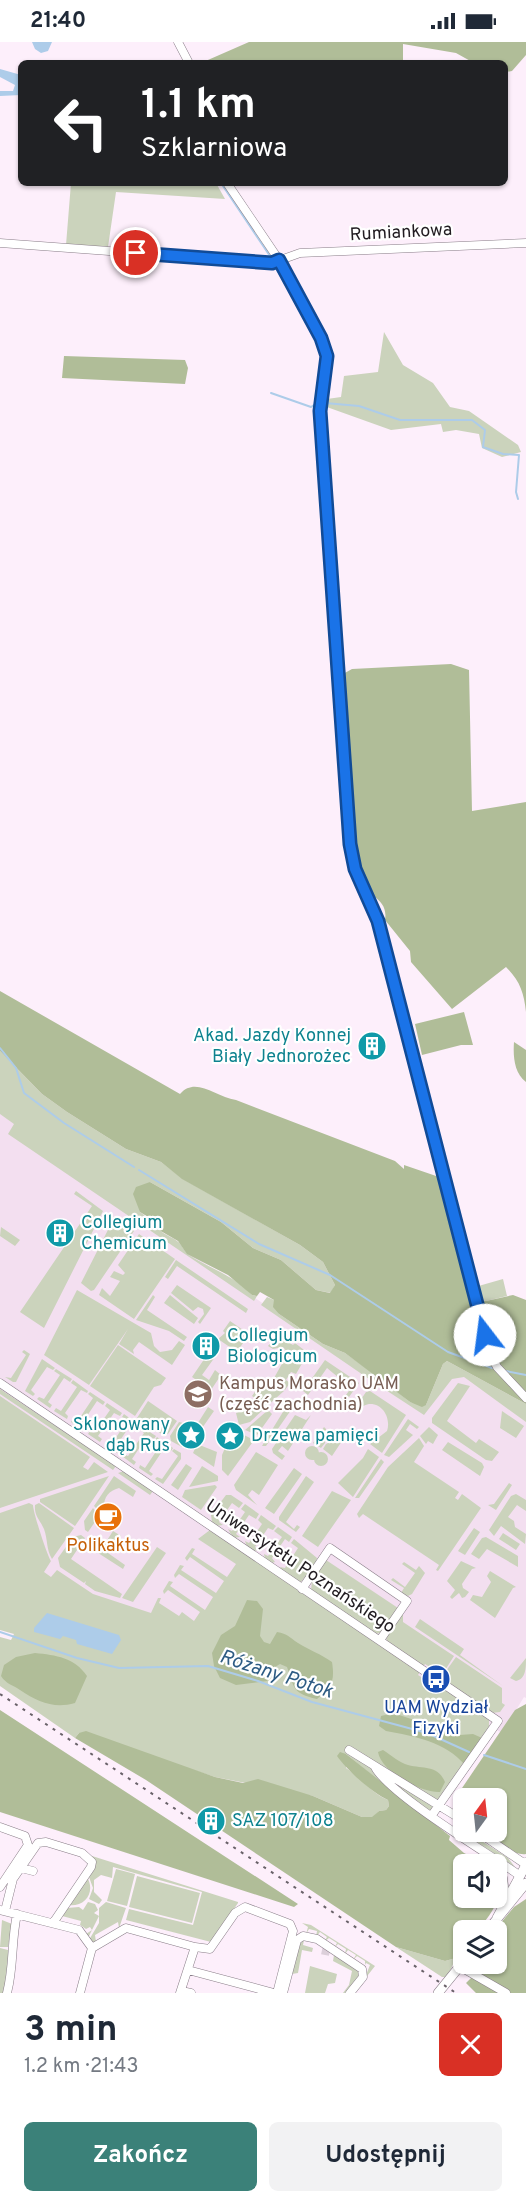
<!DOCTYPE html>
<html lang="pl">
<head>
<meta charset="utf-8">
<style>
	body { margin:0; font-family:Overpass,sans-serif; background:#f2f2f3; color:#1f2937; height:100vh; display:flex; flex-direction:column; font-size:22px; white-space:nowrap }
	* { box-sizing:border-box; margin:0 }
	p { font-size:20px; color:#747a83 }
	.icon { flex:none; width:33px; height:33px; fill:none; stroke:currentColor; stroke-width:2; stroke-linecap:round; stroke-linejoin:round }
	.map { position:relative; height:1951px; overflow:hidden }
	.details { display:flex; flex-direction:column; background:#fff; flex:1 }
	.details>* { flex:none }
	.top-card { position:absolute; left:18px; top:18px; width:490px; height:126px; border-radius:9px; box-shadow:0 2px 4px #0004; background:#202124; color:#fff; overflow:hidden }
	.needle { width:39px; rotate:15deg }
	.buttons { position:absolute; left:453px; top:1746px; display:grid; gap:12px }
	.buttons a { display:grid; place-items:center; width:54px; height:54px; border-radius:9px; background:#fff; box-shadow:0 2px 4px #0004; font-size:30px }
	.pin { position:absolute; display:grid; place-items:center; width:51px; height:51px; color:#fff; margin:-26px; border:3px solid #fff; border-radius:50%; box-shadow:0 2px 6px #0007 }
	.me { position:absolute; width:66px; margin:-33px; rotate:345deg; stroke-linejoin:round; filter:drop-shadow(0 0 4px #0008) }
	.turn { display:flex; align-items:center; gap:21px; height:126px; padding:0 24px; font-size:27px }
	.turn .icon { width:78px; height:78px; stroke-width:2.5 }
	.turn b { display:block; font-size:42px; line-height:51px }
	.round { display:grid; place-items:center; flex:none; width:63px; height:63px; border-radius:9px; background:#f2f2f3 }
	.headline { display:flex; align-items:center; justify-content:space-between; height:102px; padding:0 24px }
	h1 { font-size:36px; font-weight:700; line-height:45px }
	.primary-button { display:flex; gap:12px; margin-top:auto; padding:12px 24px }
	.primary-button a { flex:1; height:69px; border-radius:9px; background:#3b8179; color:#fff; font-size:24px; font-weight:700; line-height:69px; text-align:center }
	.primary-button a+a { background:#f2f2f3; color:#1f2937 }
	.status { display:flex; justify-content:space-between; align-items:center; height:42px; padding:0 30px; background:#fff; direction:ltr }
	.status svg { height:16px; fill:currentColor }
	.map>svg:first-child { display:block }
</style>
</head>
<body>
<div class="status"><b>21:40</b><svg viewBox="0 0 49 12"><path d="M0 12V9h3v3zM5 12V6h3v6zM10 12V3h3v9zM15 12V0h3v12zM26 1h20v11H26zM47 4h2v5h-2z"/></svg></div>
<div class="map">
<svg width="526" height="1951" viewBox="0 0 526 1951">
	<rect width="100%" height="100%" fill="#fdeffb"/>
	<path fill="#f3dff0" d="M0 1019 140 1177 421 1370 453 1326 526 1365V1656L524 1655 502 1691 471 1674 0 1578Z"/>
	<path fill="#cbd3bc" d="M71 141H216L225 157 116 150 108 205 66 203Z
		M384 290 403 323 433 341 450 365 469 369 518 403 521 410 502 415 482 406 479 392 456 388 443 390 441 382 391 388 324 364 327 357 341 355 344 334 378 330Z
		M0 1009 42 1052 67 1070 126 1107 161 1120 183 1137 300 1203 323 1220 335 1243 331 1251 316 1248 281 1218 253 1206 221 1180 150 1140 140 1170C149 1176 153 1183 161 1189 165 1193 172 1195 177 1199 182 1202 184 1209 189 1213 211 1227 235 1234 252 1253L257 1254 254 1259 8 1092 14 1082 0 1072Z
		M76 1149 103 1169 44 1286 20 1270 92 1164 74 1152Z
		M113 1178H117L134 1189 94 1248 91 1249 81 1241Z
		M1 1185 20 1198 15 1204 0 1194Z
		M139 1192 175 1217 134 1277 99 1253 102 1246 110 1254 120 1239 110 1235 114 1229 123 1233 125 1231 118 1223Z
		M176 1218 248 1267 246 1271 177 1224 168 1237 165 1235Z
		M503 1237 507 1254 486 1259 478 1257 475 1245Z
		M177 1243 211 1266 200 1282 198 1280 204 1272 203 1267 198 1265 193 1269 171 1251Z
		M77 1248 151 1291 154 1304 160 1310 172 1308 179 1299 185 1303 172 1323 139 1300 133 1308 134 1312 119 1302 128 1287 89 1343 44 1313Z
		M153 1253 155 1255 147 1268 187 1295 184 1299 169 1289 136 1278Z
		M170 1253 198 1276 194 1282 164 1261Z
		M267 1255 274 1258 279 1272 323 1302 345 1311 373 1331 369 1337 261 1263Z
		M230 1279 249 1292 237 1310 218 1297 225 1291 223 1289Z
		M275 1295H280L293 1303 295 1301 308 1311 296 1332 291 1330 286 1338 290 1341 285 1348 274 1340V1336L288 1311 283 1305 273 1307 268 1304Z
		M118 1303 166 1336 161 1343 154 1345 135 1374 90 1344Z
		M24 1308 30 1312 16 1340H13L5 1335 11 1336 26 1313 22 1310Z
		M209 1310 215 1315 202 1333 209 1338 215 1328 221 1333 211 1348 192 1335Z
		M42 1317 55 1326 53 1328 47 1325 31 1348 35 1352 33 1354 25 1349Z
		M325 1318 359 1341 349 1355 346 1353 351 1346 327 1326 308 1353 303 1349Z
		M447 1319 526 1362V1380L464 1335 452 1337 424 1373 372 1339 376 1333 410 1360 426 1363 443 1322Z
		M56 1327 72 1337 70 1340 64 1336 48 1360 52 1363 50 1366 37 1357 39 1355 44 1357 60 1333 54 1329Z
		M73 1338 88 1349 87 1351 81 1348 65 1371 68 1374 67 1377 54 1369 56 1366 61 1369 77 1345 71 1341Z
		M263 1338 284 1349 267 1364 252 1354Z
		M458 1341 470 1344 447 1379 476 1401 479 1397 499 1410 492 1419 486 1418 432 1381V1376Z
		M0 1347 116 1424 113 1428 0 1352Z
		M370 1349 406 1373 382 1411 370 1402 387 1389C391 1378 384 1361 369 1362 364 1363 357 1367 353 1369L366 1350Z
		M90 1350 105 1360 103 1363 97 1359 81 1383 85 1386 83 1389 71 1380 73 1377 77 1380 93 1356 88 1352Z
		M0 1354 90 1415 83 1425 88 1428 94 1420 108 1430 0 1466Z
		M148 1359 177 1379 168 1392 163 1393 137 1376Z
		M255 1359 265 1366 250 1380 239 1383 236 1371 247 1367Z
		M107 1361 122 1371 120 1374 114 1371 98 1394 102 1397 100 1400 88 1392 90 1389 94 1391 110 1368 105 1364Z
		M208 1365 214 1369 191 1402 182 1405 171 1399 170 1394 179 1380 196 1384Z
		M286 1365 291 1368 266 1404H262Z
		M268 1368 272 1372 257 1393 245 1388Z
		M502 1369 524 1384 516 1396 500 1386Z
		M124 1372 139 1383 137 1386 131 1382 115 1406 119 1409 117 1411 105 1403 107 1400 111 1403 127 1379 122 1375Z
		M295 1373 306 1378 311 1373 288 1409 282 1404 278 1409 285 1414 282 1418 273 1411 272 1407Z
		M408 1377 419 1385 417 1387 410 1382 406 1388 413 1393 389 1415 384 1413Z
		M140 1384 156 1394 154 1397 148 1393 132 1417 136 1420 134 1423 122 1414 123 1412 128 1414 144 1391 139 1386Z
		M324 1385 326 1387 325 1401 321 1406 313 1401Z
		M429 1385 438 1393 433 1402 428 1399 426 1402 420 1394Z
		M238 1390 250 1396 252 1401 228 1434 222 1428V1413L230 1394Z
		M342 1394 344 1396 332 1414 323 1407 326 1402Z
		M157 1395 173 1406 171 1409 165 1405 149 1429 153 1432 151 1434 139 1426 140 1423 145 1426 161 1402 155 1398Z
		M419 1396 424 1404 414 1420 459 1450 455 1456 458 1458 462 1452 481 1466 438 1529 436 1528 439 1523 363 1472 359 1476 357 1472 388 1425Z
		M448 1400 482 1421 484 1425 480 1434 442 1408Z
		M197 1402 217 1410 214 1425 193 1411Z
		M305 1411a7 7 0 1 1 14 0a7 7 0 1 1-14 0Z
		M174 1407 181 1411V1417L163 1442 155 1437 157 1435 162 1437 178 1414 172 1409Z
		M368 1407 379 1415 353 1455 338 1441 363 1416Z
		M256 1410 278 1423 259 1453 252 1448 248 1453 257 1463 236 1448 234 1443Z
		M314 1417a7 7 0 1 1 14 0a7 7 0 1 1-14 0Z
		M381 1417 384 1420 359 1456H355Z
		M186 1422 192 1426 178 1448 171 1443Z
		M202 1424 218 1434V1439L189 1445Z
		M294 1426 302 1432 274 1472 265 1466Z
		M124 1429 153 1449 150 1453 118 1431Z
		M109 1434 75 1484 40 1460V1457Z
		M114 1434 136 1449 133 1455 119 1446C108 1449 103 1456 104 1468L99 1465 97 1467 94 1464Z
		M306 1434 314 1440 286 1480 294 1487 297 1483 300 1485 296 1490 279 1478V1475Z
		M509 1441 512 1443 496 1468 488 1463 494 1462Z
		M215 1443 217 1445 201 1468 182 1455 185 1448Z
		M332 1449 351 1458 318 1505 302 1494Z
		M516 1452 526 1458V1469L517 1463 508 1475 514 1479 515 1485 526 1492 525 1502 501 1484 494 1494 489 1488 511 1454Z
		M226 1453H231L243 1461 239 1466 232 1461 219 1480 223 1483 216 1484 212 1480 211 1473Z
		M29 1461 33 1463C33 1470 47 1513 51 1519L44 1530 51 1535 57 1528 93 1552 151 1571 158 1556H161L159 1561 179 1574 182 1570 194 1579 200 1570 168 1548 164 1552 163 1549 169 1539 173 1540 170 1544 205 1568 213 1555 179 1532 175 1536 174 1533 180 1523 184 1524 181 1528 216 1551 224 1539 190 1515 187 1519 185 1516 192 1506 195 1507 192 1512 227 1535 236 1522 198 1497 210 1488 420 1630 418 1633 435 1644 437 1642 489 1677V1685L426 1777 346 1712V1726C361 1736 371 1751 388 1758L389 1764 386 1768 379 1769 373 1775H362L313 1754 215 1735 79 1691 75 1696 0 1644V1595L11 1598 14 1592 0 1588V1471Z
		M39 1461 74 1486 52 1517C46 1507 48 1498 44 1487 40 1478 34 1474 35 1463Z
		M245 1462 259 1472 256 1477 249 1473 236 1492 240 1495 233 1496 228 1487 232 1489 245 1470 241 1467Z
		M93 1466 99 1474 88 1490 85 1488 84 1479Z
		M261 1473 276 1484 273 1488 268 1486 255 1505 259 1508 254 1509 247 1505 245 1499 249 1501 262 1482 258 1478Z
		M278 1485 292 1495 289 1500 285 1497 272 1516 275 1520 272 1521 265 1517 264 1512 268 1514 282 1495 274 1489Z
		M474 1486 480 1490 465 1513 458 1509Z
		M113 1489 121 1494 111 1508 104 1503Z
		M503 1491 520 1502 516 1508 499 1497Z
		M81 1493 85 1496 71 1517 122 1552 120 1556 95 1549 85 1542 86 1539 84 1541 60 1525 58 1516 73 1495Z
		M486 1495 518 1514V1525L487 1507 479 1517 471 1512 482 1496Z
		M294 1497 317 1516 316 1521 301 1540 282 1529 280 1525 285 1526 287 1522 283 1519 289 1520 298 1506 291 1501Z
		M98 1504 125 1523 123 1527 95 1509Z
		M157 1505 166 1511 133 1560 122 1556Z
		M326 1518 398 1566 380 1591 376 1592 311 1548 312 1539Z
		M461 1519 476 1526 472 1527 462 1542 463 1546 469 1550 465 1555 462 1556 459 1551 452 1557 450 1555 455 1548 447 1539Z
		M404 1520 416 1528 419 1524 425 1531 412 1552 408 1554 401 1551 404 1546 391 1538 393 1536 405 1545 415 1531 402 1522Z
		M490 1529 516 1545 513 1546 495 1576 470 1558 473 1553 482 1555 491 1540 487 1534Z
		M403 1570V1580L454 1614 442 1633 425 1622 423 1625 387 1600 386 1595Z
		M420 1577 464 1607 460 1613 503 1644 415 1585Z
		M456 1615 502 1646V1661L505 1663 500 1670 492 1671 441 1636Z
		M526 1616C526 1626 526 1637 516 1639L510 1636Z
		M456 1781 463 1786 464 1790H468L508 1816 515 1825 455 1786Z
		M92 1814 238 1860V1861L211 1900 126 1878 129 1867 193 1883 202 1850 113 1825 112 1836 101 1833 94 1838V1850L102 1858 99 1862 89 1857 93 1846 89 1835 93 1817Z
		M116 1827 135 1832 127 1864 107 1859Z
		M137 1834 200 1851 192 1881 129 1865Z
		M87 1835C96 1850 85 1866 67 1863Z
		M88 1860 95 1862 98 1868 94 1871 99 1874 88 1896 86 1892 92 1888 90 1885 86 1887 80 1883 81 1879 62 1874 60 1880 59 1877 67 1866 79 1865 83 1868Z
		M106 1860 126 1866 119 1886 118 1880 95 1893 96 1900H91L89 1898 99 1881V1866Z
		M2 1878 12 1882 8 1905H0Z
		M302 1881 311 1883 375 1924 364 1938 370 1923 366 1921 365 1923V1919L357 1914 353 1918 356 1913 348 1908 345 1912 346 1907 338 1902 334 1906 337 1901 329 1896 324 1900 327 1895 320 1890 316 1895 317 1889 309 1887 306 1892 308 1885Z
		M304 1898 303 1903 313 1906 312 1910 302 1908 298 1931 292 1932 300 1902Z
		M396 1905 445 1919 456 1916 448 1933 463 1910V1913L446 1935H442Z
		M0 1906 8 1908 10 1929 5 1951H0Z
		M334 1913 359 1929 360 1934 345 1951H343L349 1943 352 1929 333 1919Z
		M310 1924 337 1932 335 1941 328 1942 325 1951H305Z"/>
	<path fill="#b0bd98" d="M249 0H526V13L512 29 506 30V21H474L456 11 403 2V21H201Z
		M64 314 185 318 188 326 185 342 62 336Z
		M451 622 469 628 472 769 526 760V970C524 951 520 939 506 925L452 967 411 920 410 909 385 878C389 855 364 854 358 835 356 829 358 821 358 815L350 805 339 639 343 632 352 627Z
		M0 949 180 1052C196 1034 215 1055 236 1058L395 1119 404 1127V1123L439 1135 470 1256 486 1259 513 1253 526 1258V1362L447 1319 443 1322 426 1363 422 1365 410 1360 345 1311 323 1302 279 1272 273 1265 274 1258 260 1250 257 1254 252 1253 228 1233 187 1212 178 1199 159 1188 153 1178 140 1170 133 1152 136 1145 150 1140 221 1180 253 1206 281 1218 316 1248 330 1251 335 1243 323 1220 300 1203 182 1137 161 1120 126 1107 67 1070 42 1052 0 1009Z
		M464 970 473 1003H461L422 1013 415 982Z
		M514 1000 526 1008V1040C514 1031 513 1014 514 1000Z
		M247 1558 257 1559 263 1567 260 1594 264 1600 270 1602 277 1590C288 1592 289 1595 298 1601 309 1608 321 1612 332 1620 335 1639 332 1645 317 1657 292 1651 295 1647 287 1625L280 1622 275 1625 267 1639 236 1643 220 1636 214 1624 212 1611 221 1593 235 1584Z
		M35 1611C56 1613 75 1616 87 1634L75 1661C54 1667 38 1660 20 1648 13 1643 6 1642 1 1634L4 1623 16 1615Z
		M526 1662V1812C512 1814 497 1798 487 1790H496V1756L463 1758 460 1749 515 1668Z
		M0 1668 298 1862 294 1865 0 1770Z
		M393 1671 460 1693 473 1692 482 1696 465 1723C446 1700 414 1694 386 1689L379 1684 381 1674Z
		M86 1689 215 1735 243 1741 258 1737 313 1754 362 1775H372L379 1769 386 1768 389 1764 388 1758C372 1751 347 1728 337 1714L340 1710 346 1712 450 1794 449 1798 464 1811 486 1822H464V1856H496L497 1835C504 1857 491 1872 478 1888H464L463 1907 456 1916 445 1919 396 1905 146 1738 75 1696 79 1691Z
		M383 1708C391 1713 400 1721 408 1723 424 1727 438 1723 445 1740L440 1750C422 1751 381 1730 378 1710Z
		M526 1857V1951H476L466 1941 477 1930 473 1922H496L495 1888 514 1865Z"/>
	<path fill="#adcce9" d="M32 0H52L48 9 41 11 35 7Z
		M0 27 21 33V53L0 54V49H13L15 43 0 35Z
		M47 1571 119 1593 121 1598 112 1612 77 1602 76 1598 63 1594 60 1597 34 1590V1586Z"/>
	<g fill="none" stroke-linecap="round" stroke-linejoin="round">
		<path stroke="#adcce9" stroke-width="2" d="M221 141 272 217
			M275 224 319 300
			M271 351 311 365 317 361 319 352
			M325 361 359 364 400 378H472L485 388 483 405 503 412 519 413 516 450 518 457
			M0 1006 16 1026 24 1051 64 1081 134 1125
			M139 1128 259 1202 330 1233 448 1310 492 1326
			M506 1329 526 1333
			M0 1590 77 1616 119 1626 208 1624 258 1639 312 1660 427 1691 469 1710
			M484 1713 526 1727"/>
		<path stroke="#dccfda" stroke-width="8" stroke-dasharray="8 4" stroke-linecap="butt" d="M325 1913 327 1904"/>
		<g stroke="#897d88" stroke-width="9">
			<path id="minor" d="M178 0 189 21
				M227 141 279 218 321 296 327 314 320 369 350 802C357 838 376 869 385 905 418 1040 453 1175 489 1309L497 1325 526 1356
				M0 201 272 221 300 211 526 201
				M0 1341 498 1679 432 1773
				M302 1547 330 1506 407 1559 380 1598
				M349 1708 464 1779
				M375 1725C390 1753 489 1812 519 1833
				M0 1785 25 1794 28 1803 0 1845
				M478 1790 525 1822 526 1820
				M496 1819 503 1836 506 1859
				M21 1826 33 1829
				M0 1868 79 1888 92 1906
				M5 1869 13 1837 38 1801 46 1800 82 1811 92 1820 91 1825 53 1881
				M195 1905 210 1907 235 1871 245 1865 290 1882 293 1889 277 1951
				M459 1924 506 1951
				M188 1928 274 1951
				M181 1949 191 1951
				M7 1951C14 1925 11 1900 17 1872
				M80 1951 92 1906 126 1886 195 1905 180 1951
				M283 1951 297 1898 303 1894 317 1897 362 1927 363 1935 350 1951"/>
		</g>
		<g stroke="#897d88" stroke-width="10">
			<path id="tertiary" d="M497 1876 526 1823
				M488 1888 526 1841
				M438 1951 464 1919"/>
		</g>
		<use href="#minor" stroke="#fff" stroke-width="8"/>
		<use href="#tertiary" stroke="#fff" stroke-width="9"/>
		<path stroke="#696169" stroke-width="2" stroke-dasharray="3 6" stroke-linecap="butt" d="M0 1652 456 1951"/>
	</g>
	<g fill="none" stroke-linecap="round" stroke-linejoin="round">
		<g stroke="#114b97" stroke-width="15">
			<path id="route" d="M136 211 272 221 279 218 321 296 327 314 320 369 350 802 355 827 378 879 485 1293"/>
		</g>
		<use href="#route" stroke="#1a73e8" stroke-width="10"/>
	</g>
	<defs>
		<g id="building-disc" transform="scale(1.5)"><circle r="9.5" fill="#0f9aa8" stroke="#fff"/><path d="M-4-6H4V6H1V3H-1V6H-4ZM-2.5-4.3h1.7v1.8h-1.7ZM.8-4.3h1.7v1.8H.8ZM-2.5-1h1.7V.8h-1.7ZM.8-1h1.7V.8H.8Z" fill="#fff"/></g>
		<g id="university-disc" transform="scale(1.5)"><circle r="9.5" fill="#8d6e63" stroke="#fff"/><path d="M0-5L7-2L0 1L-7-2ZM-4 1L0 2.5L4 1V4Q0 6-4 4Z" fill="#fff"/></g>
		<g id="sight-disc" transform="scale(1.5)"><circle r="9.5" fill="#0f9aa8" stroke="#fff"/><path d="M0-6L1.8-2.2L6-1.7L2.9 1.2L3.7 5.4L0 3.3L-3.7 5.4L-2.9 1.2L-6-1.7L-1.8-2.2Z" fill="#fff"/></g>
		<g id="cafe-disc" transform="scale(1.5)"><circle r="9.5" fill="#e8710a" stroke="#fff"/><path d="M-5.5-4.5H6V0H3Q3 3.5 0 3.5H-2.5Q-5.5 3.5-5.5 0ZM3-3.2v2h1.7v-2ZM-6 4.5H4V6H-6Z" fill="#fff"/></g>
		<g id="bus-disc" transform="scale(1.5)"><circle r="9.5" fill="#1a4fb4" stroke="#fff"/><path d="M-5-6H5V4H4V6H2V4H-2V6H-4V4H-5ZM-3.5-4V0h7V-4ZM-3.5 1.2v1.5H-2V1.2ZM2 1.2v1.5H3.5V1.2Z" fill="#fff"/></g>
	</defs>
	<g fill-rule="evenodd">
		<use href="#building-disc" x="372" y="1004"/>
		<use href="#building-disc" x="60" y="1191"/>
		<use href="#building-disc" x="206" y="1304"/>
		<use href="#university-disc" x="198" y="1352"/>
		<use href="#sight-disc" x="191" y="1393"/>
		<use href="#sight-disc" x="230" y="1394"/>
		<use href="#cafe-disc" x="108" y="1475"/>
		<use href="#bus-disc" x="436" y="1637"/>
		<use href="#building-disc" x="211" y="1779"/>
	</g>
	<g text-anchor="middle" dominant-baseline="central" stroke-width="4.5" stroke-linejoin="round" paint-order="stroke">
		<g font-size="18" fill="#211c21" stroke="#fff">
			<text transform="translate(401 191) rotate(-3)">Rumiankowa</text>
			<text transform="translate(300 1525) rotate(34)">Uniwersytetu Poznańskiego</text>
		</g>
		<g font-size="18" fill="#0d838f" stroke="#fff" text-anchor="start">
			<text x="351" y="994" text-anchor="end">Akad. Jazdy Konnej<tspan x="351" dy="21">Biały Jednorożec</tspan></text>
			<text x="81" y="1181">Collegium<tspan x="81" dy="21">Chemicum</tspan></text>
			<text x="227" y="1294">Collegium<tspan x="227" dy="21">Biologicum</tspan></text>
			<text x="170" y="1383" text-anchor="end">Sklonowany<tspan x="170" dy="21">dąb Rus</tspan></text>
			<text x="251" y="1394">Drzewa pamięci</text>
			<text x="232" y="1779">SAZ 107/108</text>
		</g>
		<g font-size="18" fill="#785e54" stroke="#fff" text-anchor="start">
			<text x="219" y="1342">Kampus Morasko UAM<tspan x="219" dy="21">(część zachodnia)</tspan></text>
		</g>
		<g font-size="18" fill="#c56008" stroke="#fff">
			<text x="108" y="1504">Polikaktus</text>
		</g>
		<g font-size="18" fill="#164399" stroke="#fff">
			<text x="436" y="1666">UAM Wydział<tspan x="436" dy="21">Fizyki</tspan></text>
		</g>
		<g font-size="20" font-style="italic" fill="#2d5b83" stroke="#fff">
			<text transform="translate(276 1633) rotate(18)">Różany Potok</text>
		</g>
	</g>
</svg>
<div class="buttons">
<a><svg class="needle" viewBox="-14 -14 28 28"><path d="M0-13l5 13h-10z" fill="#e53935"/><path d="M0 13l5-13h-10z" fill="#747a83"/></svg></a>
<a><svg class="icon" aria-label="sound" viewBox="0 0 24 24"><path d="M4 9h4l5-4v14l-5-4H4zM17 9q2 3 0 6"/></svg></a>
<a><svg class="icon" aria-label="layers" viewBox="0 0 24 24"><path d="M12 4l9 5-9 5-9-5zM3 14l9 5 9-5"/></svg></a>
</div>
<div class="pin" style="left:136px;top:211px;background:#d93025"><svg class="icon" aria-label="arrive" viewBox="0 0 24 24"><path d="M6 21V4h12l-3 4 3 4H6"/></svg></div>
<svg class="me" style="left:485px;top:1293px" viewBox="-20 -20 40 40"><circle r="19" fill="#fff"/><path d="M0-13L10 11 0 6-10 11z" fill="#1a73e8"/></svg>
<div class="top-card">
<div class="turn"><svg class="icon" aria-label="left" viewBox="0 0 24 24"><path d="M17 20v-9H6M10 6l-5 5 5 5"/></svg><div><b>1.1 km</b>Szklarniowa</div></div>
</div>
</div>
<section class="details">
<div class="headline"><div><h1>3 min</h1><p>1.2 km · 21:43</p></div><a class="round" style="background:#d93025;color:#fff"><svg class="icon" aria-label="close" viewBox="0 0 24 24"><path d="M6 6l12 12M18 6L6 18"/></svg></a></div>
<div class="primary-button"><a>Zakończ</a><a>Udostępnij</a></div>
</section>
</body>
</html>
